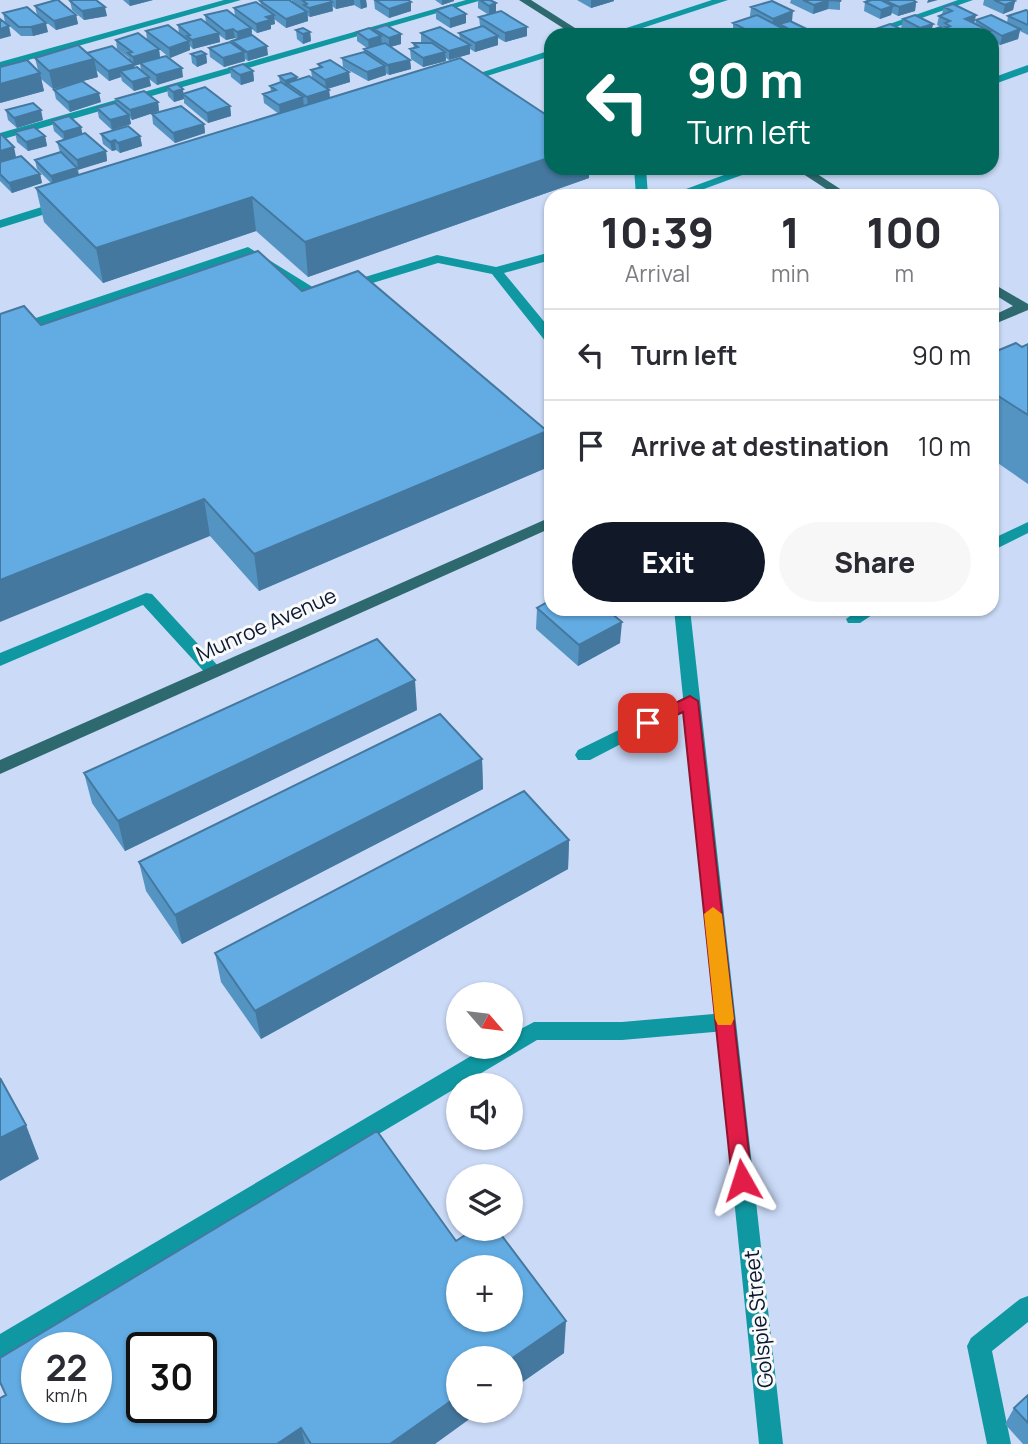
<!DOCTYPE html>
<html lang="en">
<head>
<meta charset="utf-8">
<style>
	body { margin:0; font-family:Manrope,sans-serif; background:#f7f7f7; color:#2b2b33; height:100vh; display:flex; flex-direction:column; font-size:26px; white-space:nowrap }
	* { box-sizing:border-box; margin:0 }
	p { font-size:23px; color:#7c7c81 }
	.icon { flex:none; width:38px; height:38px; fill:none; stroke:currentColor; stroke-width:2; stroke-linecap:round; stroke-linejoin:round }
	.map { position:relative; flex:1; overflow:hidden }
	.drawer { position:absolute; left:544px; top:189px; width:455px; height:427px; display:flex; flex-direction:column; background:#fff; border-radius:21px; box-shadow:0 2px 5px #0004 }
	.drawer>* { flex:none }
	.top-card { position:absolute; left:544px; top:28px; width:455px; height:147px; border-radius:21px; box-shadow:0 2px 5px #0004; background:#00695c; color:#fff; overflow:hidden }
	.needle { width:46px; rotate:118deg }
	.controls { position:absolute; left:446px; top:982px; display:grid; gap:14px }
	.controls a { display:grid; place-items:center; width:77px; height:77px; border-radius:50%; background:#fff; box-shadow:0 2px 5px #0004; font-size:35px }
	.speed { position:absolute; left:21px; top:1332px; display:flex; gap:14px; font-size:35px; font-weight:700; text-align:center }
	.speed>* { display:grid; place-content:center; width:91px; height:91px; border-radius:50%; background:#fff; box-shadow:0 2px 5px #0004; line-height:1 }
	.speed small { font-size:18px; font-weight:400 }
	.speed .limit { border:4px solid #111; border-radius:10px; background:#fff; color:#111 }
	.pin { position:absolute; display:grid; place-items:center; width:60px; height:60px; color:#fff; margin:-30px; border-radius:14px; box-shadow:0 4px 10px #0006 }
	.me { position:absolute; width:77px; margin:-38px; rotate:354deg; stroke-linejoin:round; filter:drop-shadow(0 0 5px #0008) }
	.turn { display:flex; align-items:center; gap:24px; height:147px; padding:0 28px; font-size:32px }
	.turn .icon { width:91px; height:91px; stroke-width:2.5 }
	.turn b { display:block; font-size:49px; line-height:60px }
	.eta { display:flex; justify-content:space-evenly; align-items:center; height:119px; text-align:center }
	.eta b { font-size:42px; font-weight:800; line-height:49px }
	.button { display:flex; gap:14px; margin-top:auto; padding:14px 28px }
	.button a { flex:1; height:80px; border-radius:42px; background:#111827; color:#fff; font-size:28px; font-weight:800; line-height:80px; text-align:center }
	.button a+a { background:#f7f7f7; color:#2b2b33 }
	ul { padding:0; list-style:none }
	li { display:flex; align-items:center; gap:21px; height:91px; padding:0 28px; border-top:2px solid #e1e1e2 }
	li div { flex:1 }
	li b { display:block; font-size:26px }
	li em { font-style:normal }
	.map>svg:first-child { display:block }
</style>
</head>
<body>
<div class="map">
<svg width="1028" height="1444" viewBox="0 0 1028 1444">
	<rect width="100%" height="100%" fill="#cadaf7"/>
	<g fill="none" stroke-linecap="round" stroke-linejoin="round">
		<path fill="#0f98a1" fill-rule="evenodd" d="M466 0H482L0 140V133Z
			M958 0H973L873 35H858Z
			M248 247 319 291 437 255 496 267 551 252V260L504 273 551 330V343L546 342 492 274 438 263 317 300 247 256 0 339V330Z
			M1028 522V533L992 551V539Z
			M146 593 152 594 220 668 222 672 220 676H208L143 605 0 666V653Z
			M860 609H881L860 623H848L846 619Z
			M690 695 696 697 699 701 696 705 590 760H578L575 755 578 750Z
			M725 1013 732 1016 735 1022 732 1028 725 1031 622 1040H537L0 1359V1334L488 1046H511V1034L534 1022H622Z
			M1028 1296V1322L992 1351 1011 1444H987L967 1346 971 1338 1020 1299Z"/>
		<path fill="#0f98a1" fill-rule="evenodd" d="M224 0H241L0 68V62Z
			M712 0H728L621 35H605Z
			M551 50V56L465 83 455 81Z
			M1028 65V72L992 85V78Z
			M634 168H646L648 196H636Z
			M743 168H761L685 196H667Z
			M64 200 70 204 68 207 0 228V220Z
			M674 609H690L783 1444H759Z"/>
		<path fill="#2d696e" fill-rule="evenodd" d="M519 0H531L586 35H574Z
			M794 168H808L851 196H837Z
			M992 283 1028 304V310L992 325V316L1013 306 992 293Z
			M551 517V528L0 774V760Z"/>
	</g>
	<path fill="#5494c3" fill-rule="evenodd" d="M123 0H153L130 6Z
		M292 0H367H366L367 7 361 9 354 5 336 9 332 6 333 11 310 17 308 16V21L286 28 274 19 275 24 271 25V29L257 33 252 29V35L268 55 248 61 245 59V61L224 67 210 57 209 48 233 43 232 41 237 40 235 38 226 40 219 35 220 42 193 49 190 46V50L170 58 159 49 160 58 183 77 157 85 149 79 151 86 134 91 122 81 121 77 109 81 96 70 98 77 53 89 41 79 44 91 0 103 38 70 35 58 87 53 129 60V58L117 49 116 40H147L146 31 179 34 178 25 206 23 205 15 235 16 234 8 261 5 260 1 292 2ZM140 64 141 70 134 68V66Z
		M374 0 411 11 389 18 375 9Z
		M435 0H454V1L442 5Z
		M478 0H490L496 3V12L527 36 505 42 498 38V45L475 52 470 49V54L449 60 446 58V61L423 67 411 59 410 49 414 48 413 43H422L421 42V33L460 39 459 33 480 26 479 17 489 15 478 8Z
		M577 0H614V1L591 8Z
		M791 0H842L840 1V10L828 9 813 14 790 3Z
		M865 0H913L916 2 915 11 898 16 892 13 891 15 880 19 864 11 865 2 867 1Z
		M984 0H1013L1015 1 1013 10 1003 14 983 5Z
		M70 1 107 16 84 20 72 10Z
		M35 6 76 15 78 24 56 30 37 15Z
		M751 7 792 21H791L815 33 814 35H738L733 32V23L751 17 750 16Z
		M944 7 975 24 976 20 1007 23 1008 16 1028 11V35L1020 31 1018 39 1000 45 992 40V35H914L901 28 903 19 933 24 931 31 944 29V28L937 25 939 16 942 14Z
		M436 10 466 23 450 28 436 19Z
		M3 13 48 32 33 36H21L5 22Z
		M374 29 401 34V44L391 47 410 60 411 69 389 75 385 73 386 75 368 81 343 67 342 58 364 52V49L367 48 357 41V32L374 31Z
		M296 30 310 32 311 41 303 44 297 39Z
		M191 54H206L207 63 197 67 192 63Z
		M318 64 349 72 350 82 328 89 329 90 330 98 589 178 308 277 256 231 103 283 44 222 36 188 51 183 37 169 35 160 60 152 57 142 64 140 54 131 52 121 81 127 82 135 106 151 107 161 78 169 79 175 279 114 264 103 263 94 271 91 270 86 280 83 279 76 298 79 312 78 311 70 319 68Z
		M230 68 253 71 254 81 241 85 231 77Z
		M167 87 184 94 230 106 231 116 208 123 184 103V99L174 102 168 96Z
		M54 90 101 102 70 112 56 99Z
		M116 99 158 102 159 111 132 120 130 118 131 124 112 130 99 118 97 108 117 105Z
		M6 110 43 120 17 128 8 120Z
		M152 114 204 124 205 133 175 143 153 124Z
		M15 132 45 136 47 146 28 151 17 142Z
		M101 134 140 136 142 146 120 153 116 150 112 151 103 144Z
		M0 162 40 174 42 183 12 193 0 181Z
		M302 291 547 431 546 468 259 591 210 536 41 325Z
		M1028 344V484L992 459V353L1022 347Z
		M537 608 620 643 578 666 536 629Z
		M417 710 125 851 92 803 84 773Z
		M482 759 483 789 182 944 146 891 139 862Z
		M569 840 568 869 261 1039 221 982 215 953Z
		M456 1241 564 1353 511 1390V1358L435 1444H0Z
		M1028 1395V1444H1023L1005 1424 1014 1408Z"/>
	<path fill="#45789f" d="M129 0H153L130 6Z
		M336 0H354V5L336 9Z
		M360 0H367H366L367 7 361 9Z
		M442 0H454V1L442 5Z
		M591 0H614V1L591 8Z
		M829 0 828 9 813 14 814 5Z
		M928 0H938L927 3Z
		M1015 1 1013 10 1003 14 1005 5Z
		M332 2 333 11 310 17 309 8Z
		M411 2V11L389 18V9Z
		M916 2 915 11 898 16 899 7Z
		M496 3V12L489 15V6Z
		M893 6 891 15 880 19 881 10Z
		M105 7 107 16 84 20 82 11Z
		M793 11 792 21 771 28 773 19Z
		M307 12 308 21 286 28V19Z
		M466 14V23L450 28V19Z
		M76 15 78 24 56 30 54 21Z
		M274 15 275 24 271 25V29L257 33 256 24 266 17Z
		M976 15 974 25 965 19Z
		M46 23 48 32 33 36 31 27Z
		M933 24 931 33H923V35H918L920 28Z
		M9 26 11 36 0 39V29Z
		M527 27V36L505 42V33Z
		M251 28 252 37 238 41 237 32Z
		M233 29 235 38 226 40 225 31Z
		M1020 29 1018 39 1000 45 1002 36Z
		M786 30 785 35H771Z
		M990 31 989 35H978Z
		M310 32 311 41 303 44V34Z
		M219 33 220 42 193 49 192 40Z
		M401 34V44L389 47V38Z
		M381 36 382 45 369 49 368 40Z
		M498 36V45L475 52V43Z
		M189 41 190 50 170 58 169 48Z
		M470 45V54L449 60V51Z
		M267 46 268 55 248 61 247 52Z
		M159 49 160 58 134 66 133 57Z
		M244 52 245 61 224 67 223 58Z
		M445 52 446 61 423 67V58Z
		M206 54 207 63 197 67 196 57Z
		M94 59 98 77 53 89 49 71Z
		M410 60 411 69 389 75 388 65Z
		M134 64 135 73 120 71 121 77 109 81 108 71Z
		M385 66 386 75 368 81 367 72Z
		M182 68 183 77 157 85 156 75Z
		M253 71 254 81 241 85 240 75Z
		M349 72 350 82 326 89 325 80Z
		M40 73 44 91 0 103V84Z
		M149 77 151 86 134 91 132 82Z
		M297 77 298 86 287 83V90H286L285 81Z
		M183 89 184 99 174 102 173 92Z
		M329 90 330 99 308 106 307 97Z
		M99 93 101 102 70 112 68 102Z
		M303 97 304 107 280 115 279 105Z
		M158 102 159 111 132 120 130 110Z
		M230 106 231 116 208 123 207 113Z
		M41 110 43 120 17 128 14 118Z
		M129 115 131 124 112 130 110 120Z
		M204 124 205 133 175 143 173 133Z
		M81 127 83 137 65 142 63 132Z
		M45 136 47 146 28 151 26 142Z
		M140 136 142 146 120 153 118 143Z
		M115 140 116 150 112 151 110 142Z
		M14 147 16 157 0 162V151Z
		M106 151 107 161 78 170 77 160Z
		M551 157V168H589V178L308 277 305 242Z
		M77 168 79 177 53 185 51 176Z
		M40 174 42 183 12 193 9 183Z
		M252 197 256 231 103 283 96 248Z
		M547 431 546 468 259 591 254 554Z
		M204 499 210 536 0 622V580Z
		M622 622 620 643 578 666 579 645Z
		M415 680 417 710 125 851 118 821Z
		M482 759 483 789 182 944 175 915Z
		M569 840 568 869 261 1039 255 1011Z
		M26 1125 39 1159 0 1181V1138Z
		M566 1321 564 1353 511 1390V1359Z
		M458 1396V1410H482L435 1444H390Z
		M301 1428 305 1444H277Z"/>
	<path fill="#62ace3" stroke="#45789f" stroke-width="2" fill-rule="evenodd" d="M56 0H58L76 15 54 21 35 6Z
		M73 0H96L105 7 82 11 70 1Z
		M264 0H289L307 12 286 19 260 1Z
		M302 0H330L332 2 309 8 304 5 307 4Z
		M375 0H408L411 2 389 9Z
		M480 0H490L496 3 489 6Z
		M803 0H839L841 1 829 0 814 5Z
		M872 0H881L893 6 881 10 865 2Z
		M884 0H913L916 2 899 7Z
		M994 0H1013L1015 1 1005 5Z
		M772 1 793 11 773 19 751 7Z
		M256 2 274 15 266 17 270 20 256 24 234 8Z
		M953 4 976 15 965 19 990 31 978 35H962L946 27 950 26 945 23 950 21 939 16 952 11 944 7Z
		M452 5 466 14 450 19 436 10Z
		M27 7 46 23 31 27H19L3 13Z
		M227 10 251 28 237 32 233 29 225 31 205 15Z
		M1026 10 1028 11V25L1008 16Z
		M501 11 527 27 505 33 479 17Z
		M757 15 786 30 771 35H756L733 23Z
		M915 15 933 24 920 28 903 19Z
		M991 15 1020 29 1002 36 976 20Z
		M0 19 9 26 0 29Z
		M201 19 219 33 192 40 187 36 190 35 178 25Z
		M790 21 815 33 810 35H800L779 24Z
		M890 24 905 31 895 35H878L870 31Z
		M168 25 189 41 169 48 146 31Z
		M386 25 401 34 389 38 374 29Z
		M483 26 498 36 475 43 459 33Z
		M440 27 470 45 449 51 421 33Z
		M940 27 956 35H926L923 33Z
		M303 28 310 32 303 34 296 30Z
		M369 28 381 36 368 40 357 32Z
		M789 32 794 35H781Z
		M138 33 159 49 133 57 128 53 132 52 116 40Z
		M252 35 267 46 247 52 232 41Z
		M230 42 244 52 223 58 209 48Z
		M385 43 410 60 388 65 364 49Z
		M413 43H432L445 52 423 58 410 49 418 47Z
		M78 45 94 59 49 71 35 58Z
		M112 46 134 64 108 71 87 53Z
		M201 51 206 54 196 57 191 54Z
		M364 52 385 66 367 72 342 58Z
		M166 56 182 68 156 75 140 63Z
		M460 58 551 118V157L305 242 252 197 96 248 36 188Z
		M27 60 40 73 0 84V67Z
		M330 60 349 72 325 80 311 70 322 67 318 64Z
		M243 64 253 71 240 75 230 68Z
		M137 67 149 77 132 82 120 71Z
		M291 73 297 77 285 81 279 76Z
		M309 76 329 90 307 97 287 83Z
		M82 81 99 93 68 102 54 90Z
		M281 82 303 97 279 105 263 94 276 90 270 86Z
		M177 84 183 89 173 92 167 87Z
		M205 87 230 106 207 113 183 94Z
		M144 91 158 102 130 110 116 99Z
		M33 103 41 110 14 118 6 110Z
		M115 103 129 115 110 120 97 108Z
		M181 106 204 124 173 133 152 114Z
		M69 116 81 127 63 132 52 121Z
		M128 126 140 136 118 143 115 140 110 142 101 134Z
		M34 127 45 136 26 142 15 132Z
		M85 133 106 151 77 160 57 142Z
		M0 135H2L14 147 0 151Z
		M61 152 77 168 51 176 35 160Z
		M21 156 40 174 9 183 0 174V162Z
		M258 251 302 291 358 271 547 431 254 554 204 499 0 580V314L24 306 41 325Z
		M1016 343 1022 347 1028 344V415L992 392V353Z
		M551 600V609H606L622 622 579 645 537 608Z
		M377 639 415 680 118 821 84 773Z
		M440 714 482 759 175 915 139 862Z
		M524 791 569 840 255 1011 215 953Z
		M0 1078 26 1125 0 1138Z
		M377 1131 456 1241 476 1228H496L566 1321 511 1359V1358H458V1396L390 1444H311L301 1428 277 1444H0V1398L6 1395 0 1382V1358ZM458 1267H511V1320H458ZM37 1348H96V1407H37ZM142 1348H201V1407H142Z
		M1028 1395V1423L1014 1408Z"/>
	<path fill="#e11d48" stroke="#92132f" stroke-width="2" d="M690 696 698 701 752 1180 749 1186 742 1189 735 1186 732 1180 683 712 648 728 640 723 642 719Z"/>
	<path fill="#f59e0b" d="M713 907 722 914 734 1019 731 1025H718L715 1019 704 914Z"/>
	<g text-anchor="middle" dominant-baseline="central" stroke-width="6" stroke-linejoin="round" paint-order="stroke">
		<g font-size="21" fill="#0b1832" stroke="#fafafa">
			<text transform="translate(266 624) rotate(-24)">Munroe Avenue</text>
			<text transform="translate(758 1319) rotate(-96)">Golspie Street</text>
		</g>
	</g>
</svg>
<div class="controls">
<a><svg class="needle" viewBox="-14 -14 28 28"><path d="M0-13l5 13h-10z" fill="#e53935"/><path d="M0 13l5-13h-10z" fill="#7c7c81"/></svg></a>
<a><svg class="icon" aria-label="sound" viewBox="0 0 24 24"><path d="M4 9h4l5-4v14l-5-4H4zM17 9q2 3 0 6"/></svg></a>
<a><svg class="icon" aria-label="layers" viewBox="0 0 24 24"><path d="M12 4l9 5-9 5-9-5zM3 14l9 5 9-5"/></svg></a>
<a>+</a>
<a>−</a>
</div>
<div class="speed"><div>22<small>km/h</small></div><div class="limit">30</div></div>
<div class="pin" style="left:648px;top:723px;background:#d93025"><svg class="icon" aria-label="arrive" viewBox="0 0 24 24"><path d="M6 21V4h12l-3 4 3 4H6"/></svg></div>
<svg class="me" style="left:742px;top:1180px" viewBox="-20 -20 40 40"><path d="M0-17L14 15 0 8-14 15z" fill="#e11d48" stroke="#fff" stroke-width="4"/></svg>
<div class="top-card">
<div class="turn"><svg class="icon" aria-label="left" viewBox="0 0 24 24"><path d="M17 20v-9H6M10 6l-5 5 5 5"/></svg><div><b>90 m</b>Turn left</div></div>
</div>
<section class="drawer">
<div class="eta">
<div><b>10:39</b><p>Arrival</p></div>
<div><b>1</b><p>min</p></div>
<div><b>100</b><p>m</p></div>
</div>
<ul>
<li><svg class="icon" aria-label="left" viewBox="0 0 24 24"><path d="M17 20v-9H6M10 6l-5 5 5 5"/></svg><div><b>Turn left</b></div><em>90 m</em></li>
<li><svg class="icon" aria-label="arrive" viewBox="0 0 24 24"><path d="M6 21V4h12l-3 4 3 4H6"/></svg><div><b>Arrive at destination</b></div><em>10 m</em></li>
</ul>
<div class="button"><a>Exit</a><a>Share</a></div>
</section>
</div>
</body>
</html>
